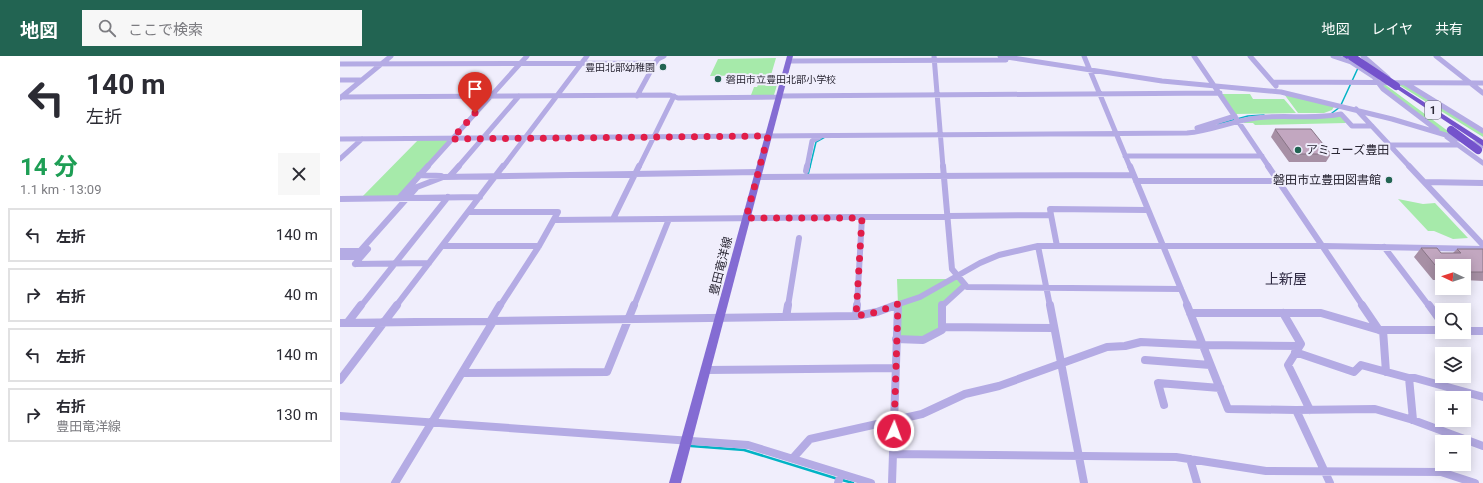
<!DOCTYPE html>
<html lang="ja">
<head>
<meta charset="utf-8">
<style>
	body { margin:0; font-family:Roboto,"Noto Sans JP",sans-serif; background:#f7f7f7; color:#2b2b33; height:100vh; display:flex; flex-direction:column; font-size:15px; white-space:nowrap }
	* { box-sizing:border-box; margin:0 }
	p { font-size:13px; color:#7c7c81 }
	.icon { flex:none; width:22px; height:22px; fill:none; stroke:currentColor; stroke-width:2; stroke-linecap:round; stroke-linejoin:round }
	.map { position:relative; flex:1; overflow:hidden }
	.side { display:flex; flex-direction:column; background:#fff; width:340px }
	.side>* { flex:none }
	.hud { background:#fff; color:#2b2b33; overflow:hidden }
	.needle { width:26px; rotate:274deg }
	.controls { position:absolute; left:1095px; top:203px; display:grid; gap:8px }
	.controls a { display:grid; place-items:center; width:36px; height:36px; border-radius:0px; background:#fff; box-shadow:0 2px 10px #0003; font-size:20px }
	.pin { position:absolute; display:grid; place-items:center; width:34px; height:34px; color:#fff; margin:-41px -17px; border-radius:50% 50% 50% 0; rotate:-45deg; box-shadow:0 0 4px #0007 }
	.pin .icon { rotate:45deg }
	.me { position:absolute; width:44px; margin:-22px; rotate:2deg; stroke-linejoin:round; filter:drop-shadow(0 0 3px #0008) }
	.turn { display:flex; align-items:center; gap:14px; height:84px; padding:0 20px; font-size:18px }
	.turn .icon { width:52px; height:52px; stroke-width:2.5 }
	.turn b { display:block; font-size:28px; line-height:34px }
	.round { display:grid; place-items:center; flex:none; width:42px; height:42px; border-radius:0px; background:#f7f7f7 }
	.overview { display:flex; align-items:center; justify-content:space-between; height:68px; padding:0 20px }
	h1 { font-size:24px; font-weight:700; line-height:30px; color:#1e9e55 }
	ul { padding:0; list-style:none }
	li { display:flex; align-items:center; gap:12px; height:54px; margin:0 8px 6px; padding:0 12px; border:2px solid #e1e1e2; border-radius:0px }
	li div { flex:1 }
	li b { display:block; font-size:15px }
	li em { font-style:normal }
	header { display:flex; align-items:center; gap:24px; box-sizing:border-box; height:56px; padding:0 20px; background:#226452; color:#fff }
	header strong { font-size:19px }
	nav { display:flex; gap:22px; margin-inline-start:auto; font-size:14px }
	.search { width:280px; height:36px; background:#f7f7f7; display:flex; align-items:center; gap:10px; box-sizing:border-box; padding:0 14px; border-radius:0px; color:#7c7c81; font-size:15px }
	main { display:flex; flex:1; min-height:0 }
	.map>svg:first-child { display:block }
</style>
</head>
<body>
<header>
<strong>地図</strong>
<div class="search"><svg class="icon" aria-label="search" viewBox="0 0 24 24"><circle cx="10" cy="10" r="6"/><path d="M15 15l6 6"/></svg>ここで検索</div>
<nav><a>地図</a><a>レイヤ</a><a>共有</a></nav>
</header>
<main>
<section class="side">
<div class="hud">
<div class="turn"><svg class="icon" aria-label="left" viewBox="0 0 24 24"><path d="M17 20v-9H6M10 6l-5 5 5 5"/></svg><div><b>140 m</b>左折</div></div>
</div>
<div class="overview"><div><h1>14 分</h1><p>1.1 km · 13:09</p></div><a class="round"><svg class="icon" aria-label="close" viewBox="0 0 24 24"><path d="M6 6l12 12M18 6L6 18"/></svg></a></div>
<ul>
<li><svg class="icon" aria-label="left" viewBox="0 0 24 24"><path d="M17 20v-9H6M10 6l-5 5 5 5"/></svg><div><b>左折</b></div><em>140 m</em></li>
<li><svg class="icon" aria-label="right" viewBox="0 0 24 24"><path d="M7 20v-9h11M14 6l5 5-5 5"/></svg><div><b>右折</b></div><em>40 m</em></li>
<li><svg class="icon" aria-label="left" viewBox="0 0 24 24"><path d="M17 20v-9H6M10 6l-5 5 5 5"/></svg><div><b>左折</b></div><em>140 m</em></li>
<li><svg class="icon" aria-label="right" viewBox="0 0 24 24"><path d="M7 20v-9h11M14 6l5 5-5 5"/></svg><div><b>右折</b><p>豊田竜洋線</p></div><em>130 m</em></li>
</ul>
</section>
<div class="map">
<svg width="1143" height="427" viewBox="0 0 1143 427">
	<rect width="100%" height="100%" fill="#f0eefc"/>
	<path fill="#a6eaaa" d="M436 2 431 19 370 20 378 3Z
		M1043 27 1116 81 1103 78 1043 33Z
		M1067 28 1143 75V81L1059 29Z
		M418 29H437L434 39H411L414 31H417Z
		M880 38H910L913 43H944L956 57 894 58Z
		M944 38 995 49 992 54 984 57H958Z
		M1002 59 1006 67 915 69 913 67H904L903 64Z
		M79 83H110L60 141 21 142Z
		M1058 143 1083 148 1095 147 1128 182 1113 183 1094 175H1088Z
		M619 220 625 229 598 250 602 271 583 284 556 283 558 249 557 223H613Z"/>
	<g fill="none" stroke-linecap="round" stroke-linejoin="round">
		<path stroke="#02b3c5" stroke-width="1.5" d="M992 57 1000 51 1018 12
			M878 68 908 60 924 59
			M470 111 476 86 485 81"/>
		<path stroke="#02b3c5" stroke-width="2" d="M466 118H468L470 110"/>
		<path stroke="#02b3c5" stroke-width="2.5" d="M351 390 404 394 498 423
			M502 424 513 427"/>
		<path stroke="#b4abe4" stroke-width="5" d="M594 0 603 111
			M660 0 822 25 941 36 1052 63 1143 90
			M744 0 790 111
			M854 0 929 111
			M910 0 936 30
			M993 0 1011 6 1034 21 1043 33 1097 74
			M1023 0 1048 22
			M1096 0 1143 37
			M449 5 666 4
			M0 8 315 7
			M0 24H22
			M933 26 1143 27
			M1065 27 1143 75
			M297 40 315 7 318 3 324 0
			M439 40 880 37
			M0 41 330 39 338 42 439 41
			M0 42 51 0
			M1016 53 1070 111
			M857 72 895 60
			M1107 81 1143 107
			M0 83 847 77C871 75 892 65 916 62 944 58 973 64 1001 58L1012 70H1032
			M1049 89H1118
			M785 100H922
			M0 103 22 83
			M87 111 187 0
			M118 111 179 40
			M163 111 247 0
			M299 111 334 40
			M467 111 472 85 480 81"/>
		<path stroke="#b4abe4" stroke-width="6" d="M603 110 612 213 627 231 841 233
			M790 110 848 250
			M928 110 1023 250
			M1069 110 1143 189
			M466 115 467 110
			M79 119 101 120
			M110 120 119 110
			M417 121 793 119
			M796 125H939
			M1085 126 1143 127
			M60 141 88 110
			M0 143 140 141
			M129 156H218L199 190 160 250
			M711 159 710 153 807 154
			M273 163 299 110
			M215 164 711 159 717 190
			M102 190H199
			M698 190 710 250
			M1044 191 1089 250
			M0 195H20L77 131 103 121 418 116
			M0 201H21
			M15 208 28 193
			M15 208 89 207
			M21 250 108 141
			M56 250 163 110
			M294 250 329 163
			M448 250 459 182
			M517 250 522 161
			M553 250 580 241 640 207 659 199 698 190H984L1143 193
			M602 250 625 229"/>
		<path stroke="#b4abe4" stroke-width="8" d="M710 249 744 427
			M847 249 888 353 956 354 990 427
			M1022 249 1039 274
			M1089 249 1102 267
			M850 257H981L1039 274H1102
			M943 257 961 288 948 309 970 354
			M516 260 517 249
			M446 261 448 249
			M151 264 160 249
			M8 266 21 249
			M0 267 516 260 537 256 556 249
			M602 271 713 272
			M1043 274 1046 316
			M1124 275H1143
			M556 283 583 284 602 274V249
			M955 296 1014 316 1021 309 1069 322
			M805 304 870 309
			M366 314 556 312
			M122 317 267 316 294 249
			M0 324 57 249
			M824 349 818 327 880 332
			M956 354 1035 353 1073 364 1143 390
			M0 360 408 389 531 427
			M1073 364 1069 322H1075L1143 341
			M553 398 836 401 926 415 1101 416 1135 427
			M453 402 470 383 582 358 625 338 659 330 767 291 785 290 801 286 863 289 959 290
			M850 403 857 427
			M55 427 154 264
			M498 427 501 418
			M552 427 558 249"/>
		<path fill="#846cd3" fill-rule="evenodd" d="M447 0H453L341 427H329Z"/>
		<path fill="#7453cc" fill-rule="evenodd" d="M1002 0H1010V1L1007 3Z
			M1056 28 1143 84V90L1054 31 1052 30Z"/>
		<path stroke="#7453cc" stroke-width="8" d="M1012 1 1056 30
			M1111 74 1138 94"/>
	</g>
	<path fill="#a790a5" d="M935 73 991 98 986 106H949L931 81Z
		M1081 192 1101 197H1113L1117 193H1143V225L1124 224V210H1102V224H1093L1074 201Z"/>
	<path fill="#c2a7c0" stroke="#887586" d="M935 73H971L991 98H953Z
		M1081 192H1097L1101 197H1121L1117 193H1143V216H1124V210H1102V215H1100Z"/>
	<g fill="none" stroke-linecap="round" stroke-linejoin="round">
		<path stroke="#e11d48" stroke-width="7" stroke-dasharray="0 12.6" d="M135 57 112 83 428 80 406 162H522L516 260 537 256 558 248 554 375"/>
	</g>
	<g fill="#226452" stroke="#f0eefc" stroke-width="1.5">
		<circle cx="323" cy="11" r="4"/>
		<circle cx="378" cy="23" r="4"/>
		<circle cx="958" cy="94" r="4"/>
		<circle cx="1049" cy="124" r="4"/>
	</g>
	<g text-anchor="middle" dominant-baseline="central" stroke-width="4" stroke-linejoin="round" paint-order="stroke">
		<g font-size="10" fill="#2a2734" stroke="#f0eefc" text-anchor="end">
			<text x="315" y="11">豊田北部幼稚園</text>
			<text x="386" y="23" text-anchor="start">磐田市立豊田北部小学校</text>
		</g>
		<rect fill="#f0eefc" stroke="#656370" stroke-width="1" x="1085" y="45" width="16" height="18" rx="3"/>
		<g font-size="11" font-weight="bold" fill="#2a2734">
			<text x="1093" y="54">1</text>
		</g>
		<g font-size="12" fill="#2a2734" stroke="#f0eefc" text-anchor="start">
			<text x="966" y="94">アミューズ豊田</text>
			<text x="1041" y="124" text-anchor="end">磐田市立豊田図書館</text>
		</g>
		<g font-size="12" fill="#2a2734" stroke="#f0eefc">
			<text transform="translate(381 210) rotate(-76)">豊田竜洋線</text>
		</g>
		<g font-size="14" fill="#2b263f" stroke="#f0eefc">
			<text x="946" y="223">上新屋</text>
		</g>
	</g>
</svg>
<div class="controls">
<a><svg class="needle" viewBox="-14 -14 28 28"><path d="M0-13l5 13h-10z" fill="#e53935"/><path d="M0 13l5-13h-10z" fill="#7c7c81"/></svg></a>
<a><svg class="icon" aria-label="search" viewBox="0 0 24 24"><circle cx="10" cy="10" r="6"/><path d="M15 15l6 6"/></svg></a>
<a><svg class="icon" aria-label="layers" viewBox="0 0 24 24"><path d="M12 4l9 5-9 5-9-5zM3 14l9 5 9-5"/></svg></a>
<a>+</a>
<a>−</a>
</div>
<div class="pin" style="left:135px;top:57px;background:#d93025"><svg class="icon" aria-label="arrive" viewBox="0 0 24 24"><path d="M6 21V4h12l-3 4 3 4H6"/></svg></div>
<svg class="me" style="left:554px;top:375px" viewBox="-20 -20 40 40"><circle r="17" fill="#e11d48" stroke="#fff" stroke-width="3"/><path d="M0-11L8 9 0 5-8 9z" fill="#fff"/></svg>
</div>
</main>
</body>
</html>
